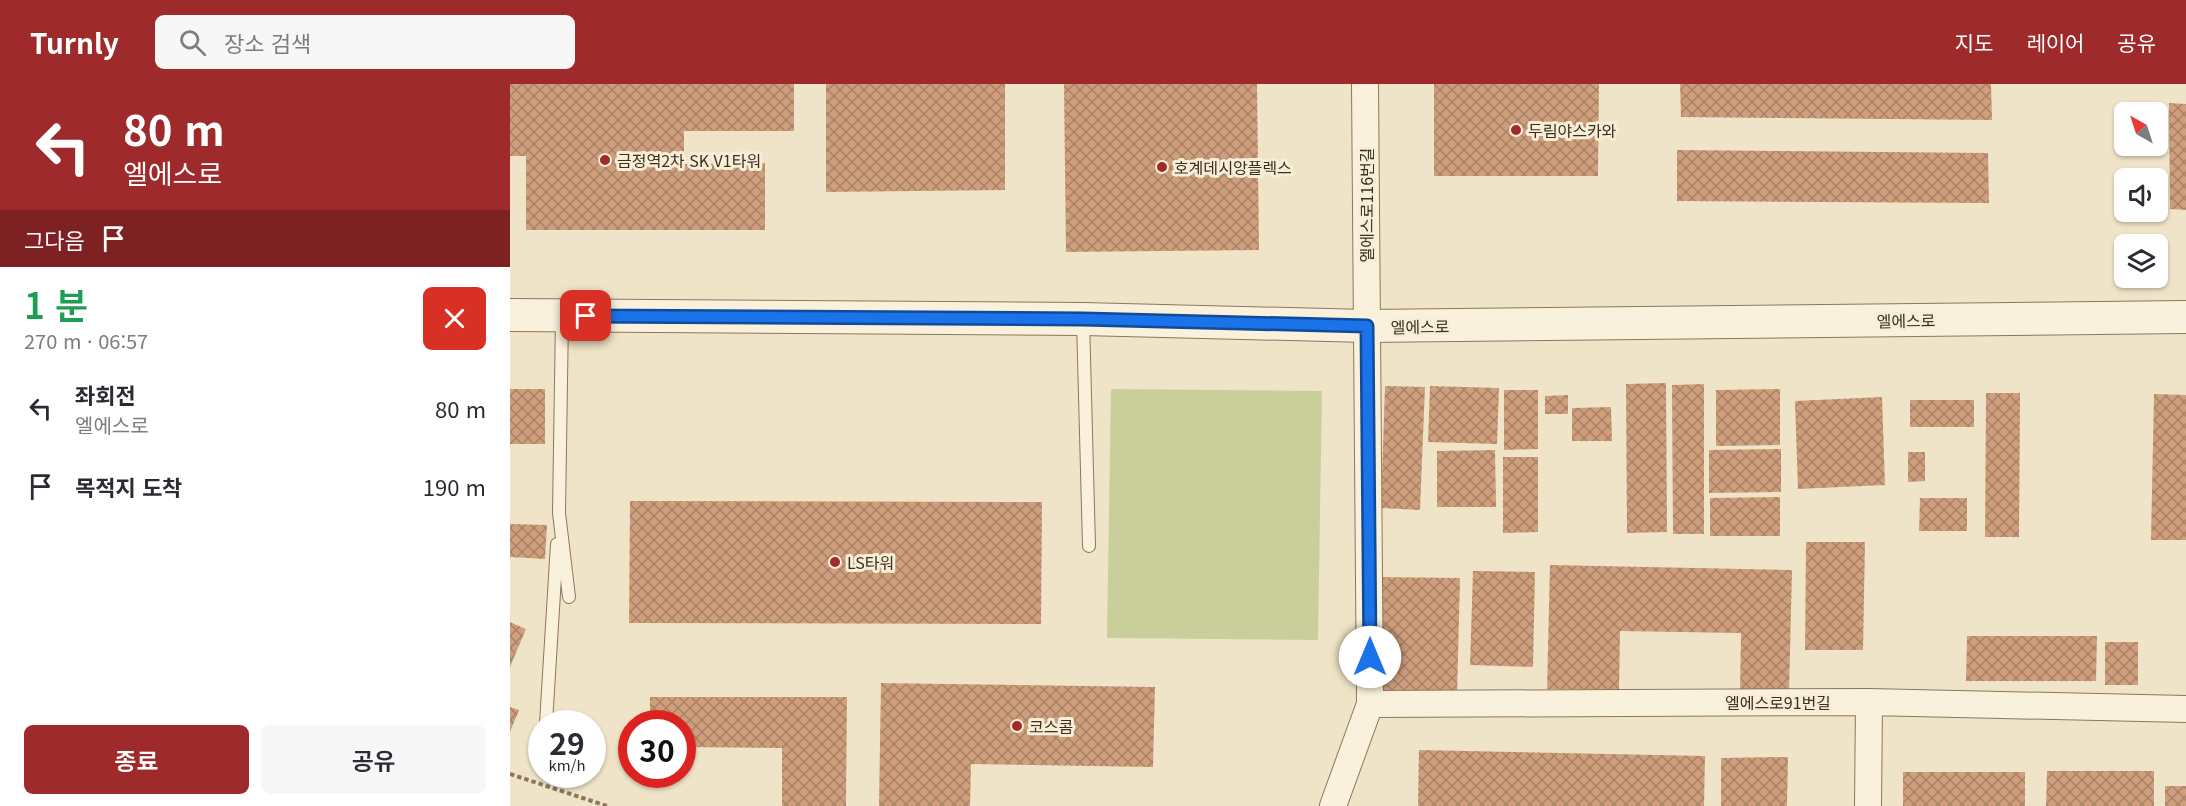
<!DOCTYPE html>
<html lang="ko">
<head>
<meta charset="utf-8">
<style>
	body { margin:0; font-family:Georgia,"Noto Sans KR",serif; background:#f7f7f7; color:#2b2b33; height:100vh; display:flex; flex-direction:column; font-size:22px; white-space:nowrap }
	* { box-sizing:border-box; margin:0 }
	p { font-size:20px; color:#7c7c81 }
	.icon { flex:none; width:33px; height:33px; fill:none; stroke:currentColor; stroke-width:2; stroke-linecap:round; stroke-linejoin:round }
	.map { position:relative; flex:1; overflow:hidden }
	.drawer { display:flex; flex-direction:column; background:#fff; width:510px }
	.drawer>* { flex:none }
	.hud { background:#9e2a2b; color:#fff; overflow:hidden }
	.needle { width:39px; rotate:321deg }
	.controls { position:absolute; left:1604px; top:18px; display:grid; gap:12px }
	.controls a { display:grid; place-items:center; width:54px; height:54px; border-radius:9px; background:#fff; box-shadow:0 2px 4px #0004; font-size:30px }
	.speed { position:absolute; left:18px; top:626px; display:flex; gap:12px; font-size:30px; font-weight:700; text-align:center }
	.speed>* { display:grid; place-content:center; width:78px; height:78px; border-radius:50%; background:#fff; box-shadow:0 2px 4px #0004; line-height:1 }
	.speed small { font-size:15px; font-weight:400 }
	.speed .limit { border:9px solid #d22; background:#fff; color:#111 }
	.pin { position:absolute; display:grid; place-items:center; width:51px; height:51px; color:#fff; margin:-26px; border-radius:12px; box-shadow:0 3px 9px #0006 }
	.me { position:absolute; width:66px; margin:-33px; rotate:0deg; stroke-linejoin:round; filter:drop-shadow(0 0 4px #0008) }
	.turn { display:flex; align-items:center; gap:21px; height:126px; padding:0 24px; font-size:27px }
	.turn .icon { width:78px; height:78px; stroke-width:2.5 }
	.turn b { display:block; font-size:42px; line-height:51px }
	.then { display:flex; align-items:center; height:57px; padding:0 24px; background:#0003; gap:12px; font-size:22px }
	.round { display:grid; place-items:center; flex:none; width:63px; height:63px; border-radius:9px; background:#f7f7f7 }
	.headline { display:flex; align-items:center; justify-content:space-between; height:102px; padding:0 24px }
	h1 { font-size:36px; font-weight:600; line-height:45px; color:#1e9e55 }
	.button { display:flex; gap:12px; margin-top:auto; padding:12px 24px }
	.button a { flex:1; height:69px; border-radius:9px; background:#9e2a2b; color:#fff; font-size:24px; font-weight:600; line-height:69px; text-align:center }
	.button a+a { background:#f7f7f7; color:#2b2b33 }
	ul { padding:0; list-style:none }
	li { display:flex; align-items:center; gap:18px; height:78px; padding:0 24px }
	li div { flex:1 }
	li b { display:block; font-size:22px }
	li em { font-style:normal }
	header { display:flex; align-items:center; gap:36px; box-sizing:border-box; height:84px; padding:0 30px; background:#9e2a2b; color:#fff }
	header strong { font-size:28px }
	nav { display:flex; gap:33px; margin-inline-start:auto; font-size:21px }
	.search { width:420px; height:54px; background:#f7f7f7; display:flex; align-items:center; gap:15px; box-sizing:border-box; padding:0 21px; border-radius:9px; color:#7c7c81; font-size:22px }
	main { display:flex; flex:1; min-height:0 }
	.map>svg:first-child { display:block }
</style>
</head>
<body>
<header>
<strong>Turnly</strong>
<div class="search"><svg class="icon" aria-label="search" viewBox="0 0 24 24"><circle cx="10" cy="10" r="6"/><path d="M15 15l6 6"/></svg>장소 검색</div>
<nav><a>지도</a><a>레이어</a><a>공유</a></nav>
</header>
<main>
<section class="drawer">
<div class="hud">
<div class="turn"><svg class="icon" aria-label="left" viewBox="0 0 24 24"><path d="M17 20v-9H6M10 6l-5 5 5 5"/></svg><div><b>80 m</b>엘에스로</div></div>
<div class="then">그다음<svg class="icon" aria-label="arrive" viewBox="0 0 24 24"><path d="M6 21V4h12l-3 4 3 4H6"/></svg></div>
</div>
<div class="headline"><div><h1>1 분</h1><p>270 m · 06:57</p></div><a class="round" style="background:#d93025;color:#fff"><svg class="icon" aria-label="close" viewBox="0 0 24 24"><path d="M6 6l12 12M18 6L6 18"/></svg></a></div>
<ul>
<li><svg class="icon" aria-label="left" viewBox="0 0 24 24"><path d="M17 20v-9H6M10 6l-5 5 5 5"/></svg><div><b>좌회전</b><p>엘에스로</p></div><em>80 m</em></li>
<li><svg class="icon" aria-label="arrive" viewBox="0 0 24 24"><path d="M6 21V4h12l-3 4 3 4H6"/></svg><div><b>목적지 도착</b></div><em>190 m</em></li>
</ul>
<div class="button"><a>종료</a><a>공유</a></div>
</section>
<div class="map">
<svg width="1676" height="722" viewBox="0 0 1676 722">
	<defs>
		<pattern id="building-cross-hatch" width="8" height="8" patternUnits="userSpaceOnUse" patternTransform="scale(1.5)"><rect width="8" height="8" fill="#cf9f7d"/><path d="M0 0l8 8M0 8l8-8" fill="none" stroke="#a98266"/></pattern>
	</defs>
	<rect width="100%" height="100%" fill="#f0e4c8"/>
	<path fill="#c9cf9b" d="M601 305 812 307 808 556 597 554Z"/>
	<path fill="url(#building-cross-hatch)" d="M0 0H284V47H174V80L255 79V146H16V72H0Z
		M316 0H495V106L316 108Z
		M554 0H747L749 166 556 168Z
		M924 0H1089L1088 92H924Z
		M1170 0H1481L1482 36 1171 33Z
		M1659 19 1676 20V126L1660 125Z
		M1167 66 1478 69 1479 119 1167 117Z
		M1156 299 1157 448 1117 449 1116 300Z
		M1194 300V450H1163L1162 301Z
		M875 302 915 303 910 426 871 424Z
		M920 302 989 304 987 360 918 358Z
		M0 305H35V360H0Z
		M1270 305V361L1206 362V306Z
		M994 306H1028V365L994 366Z
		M1476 309H1510L1509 453H1475Z
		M1644 310 1676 311V456H1641Z
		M1058 311V330H1035V312Z
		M1372 313 1375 401 1288 405 1285 317Z
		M1400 316H1464V343H1400Z
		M1101 323 1102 357H1062V324Z
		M1271 365V408L1199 409V366Z
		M985 366 986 423H927V367Z
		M1398 368H1415V397L1398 398Z
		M993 373H1028V448L993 449Z
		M1270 413V452H1200V414Z
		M1410 414H1457V447H1409Z
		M120 417 532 418 531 540 119 539Z
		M0 440 37 441 35 475 0 473Z
		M1296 458H1355L1353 566H1295Z
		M1040 481 1282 486 1279 609 1230 608 1231 549 1110 547 1109 606 1037 605Z
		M963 487 1025 488 1023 583 960 581Z
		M864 493 950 494 947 613 861 611Z
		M0 538 16 545 0 583Z
		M1457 552H1587L1586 597H1456Z
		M1595 558H1628V601H1595Z
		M371 599 645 603 643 683 461 680 460 722H369Z
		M140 613H337L336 722H272V664L172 663V639H140Z
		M0 623 9 626 0 648Z
		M909 666 1195 672 1194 722H908Z
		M1278 673 1277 722H1211V674Z
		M1537 687H1644V722H1536Z
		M1393 688H1515V722H1393Z
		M1655 702H1676V722H1655Z"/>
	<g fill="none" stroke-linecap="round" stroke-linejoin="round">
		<g stroke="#8d765c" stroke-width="14">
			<path id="service" d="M52 233 49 429 59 513
				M573 236 579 462
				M36 639 47 460"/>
		</g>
		<g stroke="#8d765c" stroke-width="28">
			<path id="minor" d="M860 620 1359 618 1676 625
				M823 722 860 620 855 0
				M1358 722 1359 618"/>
		</g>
		<g stroke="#8d765c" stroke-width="34">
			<path id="tertiary" d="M0 231 573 235 857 242 1676 233"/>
		</g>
		<path stroke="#8d765c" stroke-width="4" stroke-dasharray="4.5 3" stroke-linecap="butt" d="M0 690 97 722"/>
		<use href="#service" stroke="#faf1dc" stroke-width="12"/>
		<use href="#minor" stroke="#faf1dc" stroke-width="26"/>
		<use href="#tertiary" stroke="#faf1dc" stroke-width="32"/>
	</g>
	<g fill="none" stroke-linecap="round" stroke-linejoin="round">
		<g stroke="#114b97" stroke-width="15">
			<path id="route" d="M76 232 573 235 857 242 860 573"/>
		</g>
		<use href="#route" stroke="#1a73e8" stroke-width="10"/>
	</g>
	<g fill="#9e2a2b" stroke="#f7eed8" stroke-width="2">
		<circle cx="1006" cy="46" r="6"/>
		<circle cx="95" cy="76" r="6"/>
		<circle cx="652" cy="83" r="6"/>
		<circle cx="325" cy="478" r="6"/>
		<circle cx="507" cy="642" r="6"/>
	</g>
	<g text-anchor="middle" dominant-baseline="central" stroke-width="6" stroke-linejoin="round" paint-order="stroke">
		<g font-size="16" fill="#3d2e20" stroke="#f7eed8" text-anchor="start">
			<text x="1018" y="46">두림야스카와</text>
			<text x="107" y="76">금정역2차 SK V1타워</text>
			<text x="664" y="83">호계데시앙플렉스</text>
			<text x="337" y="478">LS타워</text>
			<text x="519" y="642">코스콤</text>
		</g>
		<g font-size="16" fill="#3d2e20" stroke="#f7eed8">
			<text transform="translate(856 121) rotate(-90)">엘에스로116번길</text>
			<text transform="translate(1396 236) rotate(-1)">엘에스로</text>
			<text transform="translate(910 242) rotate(-1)">엘에스로</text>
			<text x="1268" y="618">엘에스로91번길</text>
		</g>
	</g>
</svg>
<div class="controls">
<a><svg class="needle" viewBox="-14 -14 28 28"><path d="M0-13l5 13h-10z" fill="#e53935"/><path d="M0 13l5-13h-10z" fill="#7c7c81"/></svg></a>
<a><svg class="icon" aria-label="sound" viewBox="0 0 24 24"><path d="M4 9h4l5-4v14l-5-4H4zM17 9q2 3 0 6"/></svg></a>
<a><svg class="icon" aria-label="layers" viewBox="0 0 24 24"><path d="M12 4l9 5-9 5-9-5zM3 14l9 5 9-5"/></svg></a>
</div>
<div class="speed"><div>29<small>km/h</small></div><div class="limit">30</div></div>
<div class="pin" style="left:76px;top:232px;background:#d93025"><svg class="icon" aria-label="arrive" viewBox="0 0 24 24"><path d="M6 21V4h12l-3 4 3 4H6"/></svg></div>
<svg class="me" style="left:860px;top:573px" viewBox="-20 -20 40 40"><circle r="19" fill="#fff"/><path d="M0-13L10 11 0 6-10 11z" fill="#1a73e8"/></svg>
</div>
</main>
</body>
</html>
